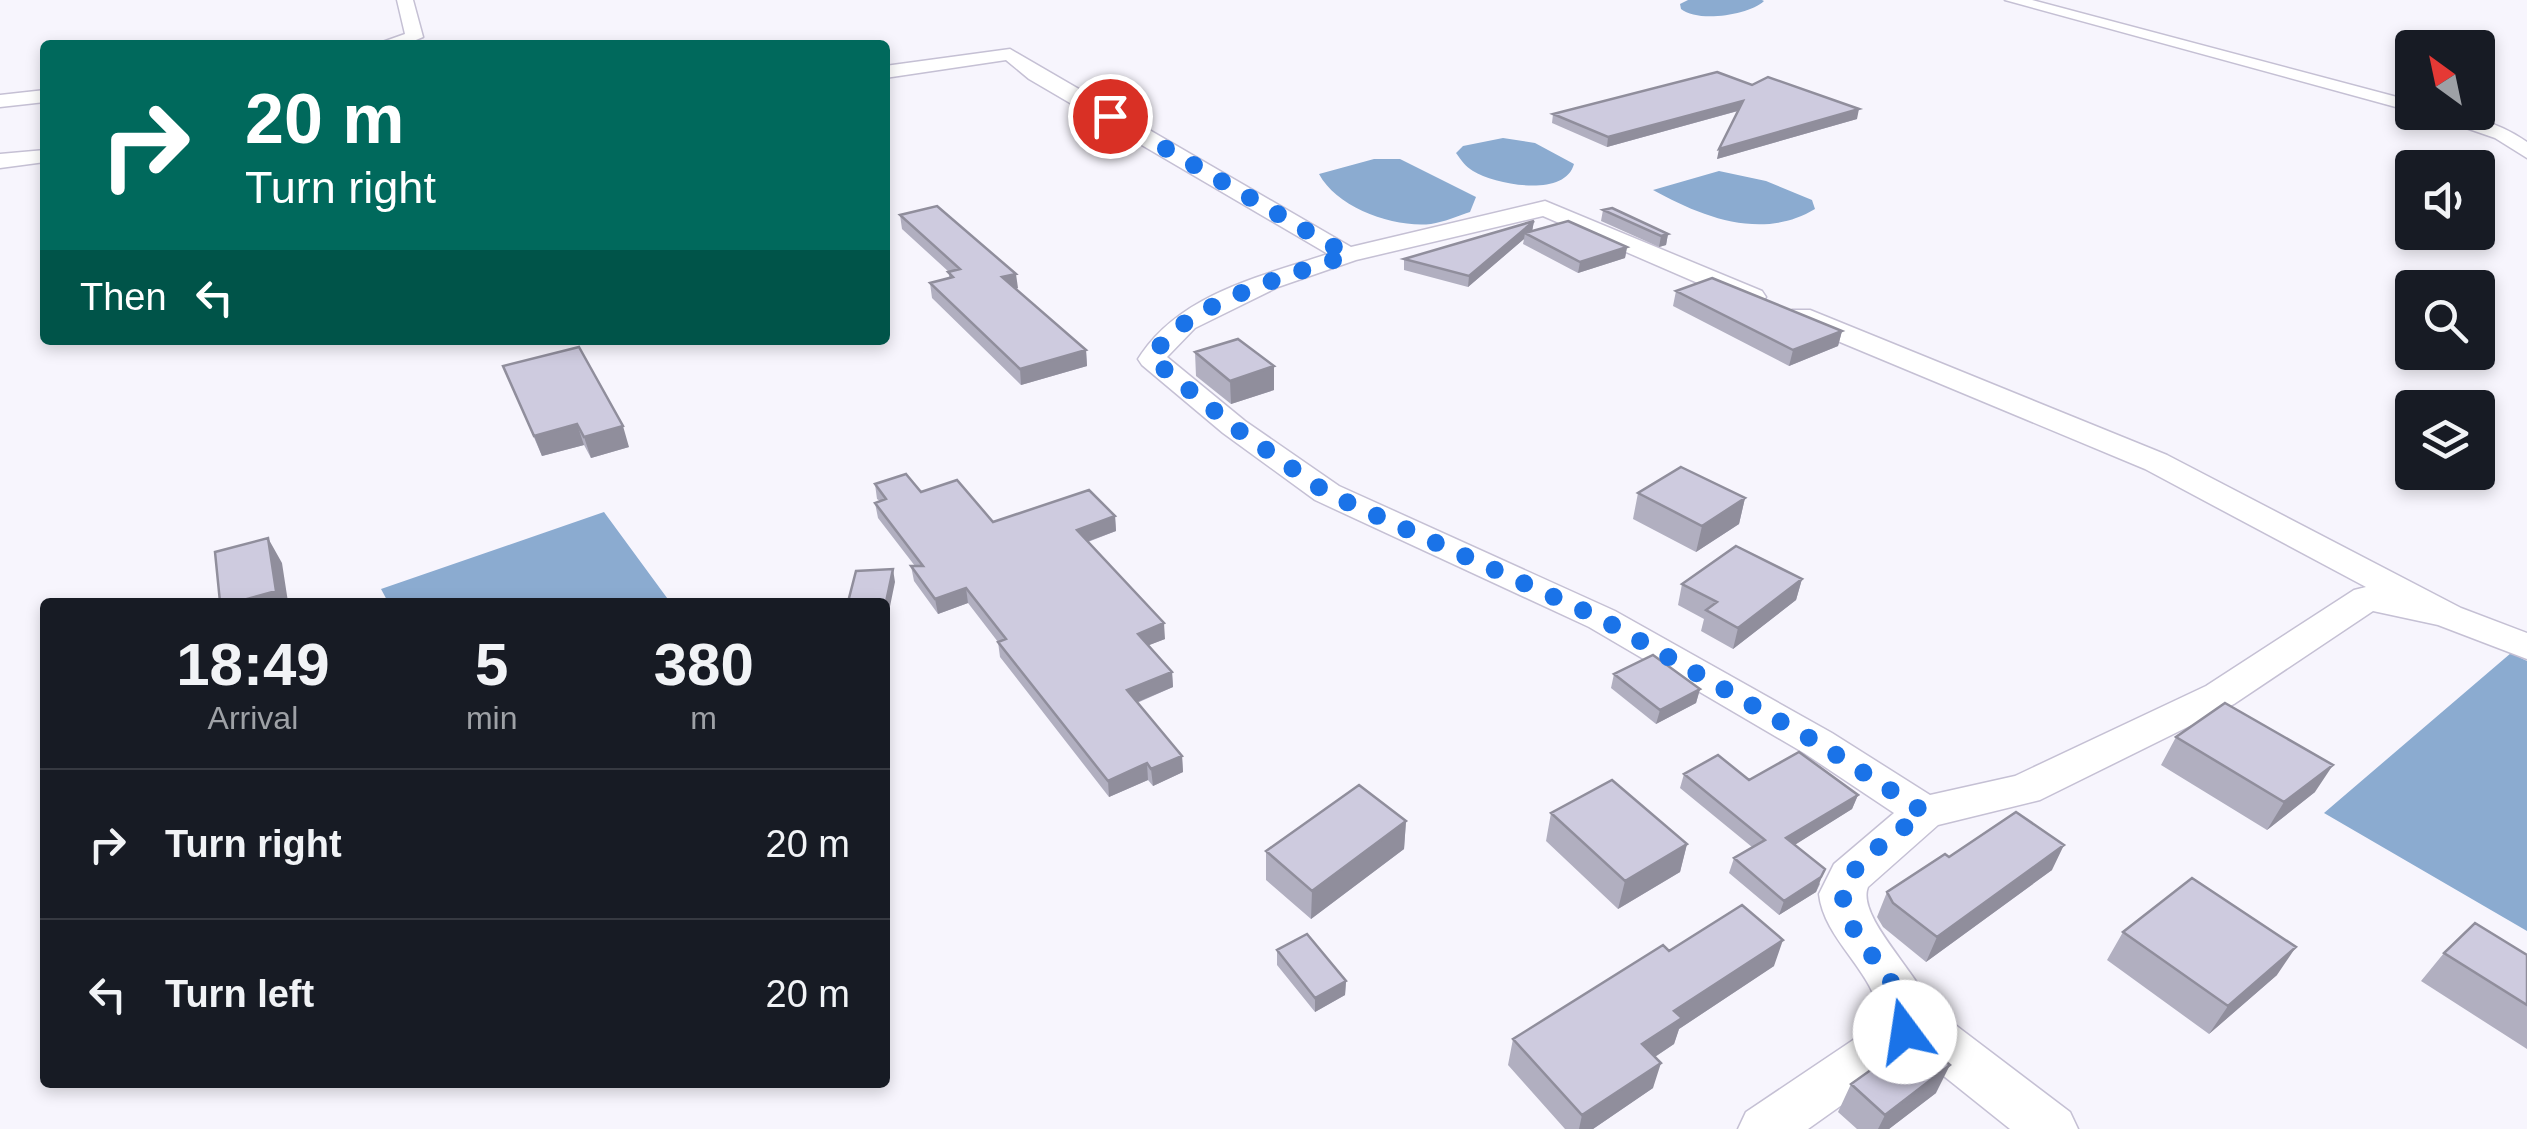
<!DOCTYPE html>
<html lang="en">
<head>
<meta charset="utf-8">
<style>
	body { margin:0; font-family:Helvetica,sans-serif; background:#242831; color:#f1f3f6; height:100vh; display:flex; flex-direction:column; font-size:38px; white-space:nowrap }
	* { box-sizing:border-box; margin:0 }
	p { font-size:32px; color:#9ea1a6 }
	.icon { flex:none; width:55px; height:55px; fill:none; stroke:currentColor; stroke-width:2; stroke-linecap:round; stroke-linejoin:round }
	.map { position:relative; flex:1; overflow:hidden }
	.side { position:absolute; left:40px; top:598px; width:850px; height:490px; display:flex; flex-direction:column; background:#171b24; border-radius:10px; box-shadow:0 5px 15px #0003 }
	.side>* { flex:none }
	.top-card { position:absolute; left:40px; top:40px; width:850px; height:305px; border-radius:10px; box-shadow:0 5px 15px #0003; background:#00695c; color:#fff; overflow:hidden }
	.needle { width:65px; rotate:327deg }
	.fabs { position:absolute; left:2395px; top:30px; display:grid; gap:20px }
	.fabs a { display:grid; place-items:center; width:100px; height:100px; border-radius:10px; background:#171b24; box-shadow:0 5px 15px #0003; font-size:50px }
	.pin { position:absolute; display:grid; place-items:center; width:85px; height:85px; color:#fff; margin:-42px; border:5px solid #fff; border-radius:50%; box-shadow:0 2px 10px #0007 }
	.me { position:absolute; width:110px; margin:-55px; rotate:346deg; stroke-linejoin:round; filter:drop-shadow(0 0 8px #0008) }
	.turn { display:flex; align-items:center; gap:35px; height:210px; padding:0 40px; font-size:45px }
	.turn .icon { width:130px; height:130px; stroke-width:2.5 }
	.turn b { display:block; font-size:70px; line-height:85px }
	.then { display:flex; align-items:center; height:95px; padding:0 40px; background:#0003; gap:20px; font-size:38px }
	.eta { display:flex; justify-content:space-evenly; align-items:center; height:170px; text-align:center }
	.eta b { font-size:60px; font-weight:700; line-height:70px }
	ul { padding:0; list-style:none }
	li { display:flex; align-items:center; gap:30px; height:150px; padding:0 40px; border-top:2px solid #363941 }
	li div { flex:1 }
	li b { display:block; font-size:38px }
	li em { font-style:normal }
	.map>svg:first-child { display:block }
</style>
</head>
<body>
<div class="map">
<svg width="2527" height="1129" viewBox="0 0 2527 1129">
	<rect width="100%" height="100%" fill="#f7f5fd"/>
	<path fill="#8babd0" d="M1688 0H1762L1764 1C1749 15 1698 23 1681 9L1680 4Z
		M1503 138 1535 143 1574 164C1565 198 1496 185 1473 171 1466 167 1461 160 1456 153L1463 146Z
		M1374 159H1400L1476 197 1470 212C1458 216 1444 222 1431 224 1394 228 1337 208 1319 174Z
		M1719 171 1766 181 1812 200 1815 209C1762 241 1702 217 1653 190Z
		M604 512 670 602H388L381 589Z
		M2511 653 2527 661V931L2324 813Z"/>
	<g fill="none" stroke-linecap="round" stroke-linejoin="round">
		<g stroke="#c5c0d4" stroke-width="3">
			<path id="minor" d="M397 0H413L423 37 404 45H374L405 34Z
				M2005 0H2032L2412 101 2414 112Z
				M1010 49 1351 247 1545 201 1762 291 1766 297 1762 303H1744L1543 216 1356 260 1278 287 1195 328 1167 357 1245 421 1339 486 1615 611 1832 733 1930 795 2015 776 2206 686 2354 590 2366 587 2145 469 1792 322 1788 316 1792 310H1810L2167 455 2461 608 2527 633V659L2438 625 2373 611 2234 704 2040 800 1938 825 1868 887C1856 916 1919 974 1929 1005L2070 1112 2078 1129H2010L1915 1053 1808 1129H1738L1746 1112 1880 1022C1879 974 1824 942 1819 894L1834 864 1894 813 1804 753 1589 627 1315 500 1223 433 1142 365 1138 359 1142 353C1184 293 1262 276 1328 254L1029 79 1006 60 885 78V66Z
				M45 90V102L0 107V95Z
				M2420 112C2458 112 2496 120 2527 142V158L2495 138Z
				M45 150V162L0 168V154Z"/>
		</g>
		<use href="#minor" fill="#fff" fill-rule="evenodd"/>
	</g>
	<path fill="#b1afc0" d="M1752 85 1857 119 1717 159 1738 111 1607 147 1552 123 1553 114Z
		M1603 210 1668 234 1666 245 1659 247 1601 221Z
		M900 215 1018 288 1016 289 1086 350 1087 366 1021 385 932 298 930 283 949 278V272L902 229Z
		M1534 221 1532 231 1627 247 1625 258 1578 273 1523 244 1524 239 1468 287 1404 270V259Z
		M1676 291 1842 331 1838 346 1789 366 1673 306Z
		M1195 352 1274 366V390L1231 404 1196 376Z
		M503 366 629 447 591 458 584 445 542 456Z
		M875 484 921 492 993 522 1115 516 1116 531 1088 542 1165 639 1149 645 1172 672 1173 687 1137 703 1182 756 1183 772 1153 786 1148 780 1109 797 1000 657 998 642 968 603 938 614 914 581 911 566H915L878 518 875 503 880 501 877 499Z
		M1638 493 1745 498 1739 524 1696 552 1633 519Z
		M1802 579 1796 600 1733 649 1701 631 1704 619 1678 605 1682 584Z
		M1614 674 1700 689 1696 703 1656 724 1611 688Z
		M2176 737 2315 792 2267 830 2161 765Z
		M1684 774 1749 780 1858 795 1852 809 1794 845 1820 884 1816 892 1779 915 1729 873 1734 858 1752 847 1680 788Z
		M1551 813 1687 844 1680 872 1618 909 1546 841Z
		M1406 821 1404 849 1311 919 1266 880V851Z
		M1949 857 2052 870 1926 962 1883 927 1877 917 1887 892Z
		M2123 932 2277 975 2209 1034 2107 960Z
		M1277 950 1346 981 1345 995 1315 1012 1277 965Z
		M1669 951 1774 966 1679 1029 1674 1044 1655 1057 1653 1088 1593 1129H1565L1508 1065 1513 1039Z
		M2444 953 2527 955V1049L2421 981Z
		M1851 1084 1936 1093 1889 1129H1857L1838 1112Z"/>
	<path fill="#908e9c" d="M1743 101 1741 110 1607 147 1608 137Z
		M1859 109 1857 119 1717 159 1719 149Z
		M1534 221 1532 232 1525 233 1524 239 1468 287 1469 276Z
		M1668 234 1666 245 1659 247 1661 236Z
		M1627 247 1625 258 1578 273 1580 262Z
		M1016 274 1018 288 1004 292 1002 277Z
		M1842 331 1838 346 1789 366 1793 350Z
		M1086 350 1087 366 1021 385 1020 369Z
		M1274 366V390L1231 404 1230 381Z
		M577 424 584 445 542 456 534 436Z
		M623 426 629 447 591 458 584 437Z
		M1745 498 1739 524 1696 552 1702 526Z
		M1115 516 1116 531 1078 545 1077 530Z
		M268 538 282 563 288 602H236Z
		M893 569 895 582 888 616 886 602Z
		M1802 579 1796 600 1733 649 1738 628Z
		M966 588 968 603 938 614 935 599Z
		M1164 623 1165 639 1139 649 1138 634Z
		M1172 672 1173 687 1128 706 1127 690Z
		M1700 689 1696 703 1656 724 1660 710Z
		M1182 756 1183 772 1153 786 1151 769Z
		M1147 763 1148 780 1109 797 1108 781Z
		M2333 765 2315 792 2267 830 2284 802Z
		M1858 795 1852 809 1782 853 1786 838Z
		M1406 821 1404 849 1311 919 1312 891Z
		M1687 844 1680 872 1618 909 1625 881Z
		M2064 845 2052 870 1926 962 1937 937Z
		M1825 869 1816 892 1779 915 1784 901Z
		M1783 940 1774 966 1679 1029 1674 1044 1635 1070 1642 1044 1674 1011Z
		M2296 947 2277 975 2209 1034 2228 1006Z
		M1346 981 1345 995 1315 1012V998Z
		M1661 1063 1653 1088 1593 1129H1579L1582 1115Z
		M1950 1065 1936 1093 1889 1129H1878L1885 1115Z"/>
	<path fill="#cecbdf" stroke="#908e9c" stroke-width="2.5" d="M1717 72 1752 85 1768 77 1859 109 1719 149 1743 101 1608 137 1553 114Z
		M937 206 1016 274 1002 277 1086 350 1020 369 930 283 953 277 948 272 960 269 900 215Z
		M1612 208 1668 234 1661 236 1603 210Z
		M1534 221 1469 276 1404 259Z
		M1568 221 1627 247 1580 262 1525 233Z
		M1712 278 1842 331 1793 350 1676 291Z
		M1238 339 1274 366 1230 381 1195 352Z
		M579 347 623 426 584 437 577 424 534 436 503 366Z
		M1681 467 1745 498 1702 526 1638 493Z
		M906 474 921 492 957 480 993 522 1089 490 1115 516 1077 530 1164 623 1138 634 1172 672 1127 690 1182 756 1151 769 1147 763 1108 781 998 642 1006 639 966 588 935 599 911 566H923L875 503 886 499 875 484Z
		M268 538 276 591 236 602H220L215 552Z
		M1736 546 1802 579 1738 628 1706 610 1717 602 1682 584Z
		M893 569 886 602H848L856 571Z
		M1653 655 1700 689 1660 710 1614 674Z
		M2225 703 2333 765 2284 802 2176 737Z
		M1799 752 1858 795 1786 838 1825 869 1821 877 1784 901 1734 858 1765 840 1684 774 1718 755 1749 780Z
		M1612 780 1687 844 1625 881 1551 813Z
		M1359 785 1406 821 1312 891 1266 851Z
		M2016 812 2064 845 1937 937 1893 903 1887 892 1945 854 1949 857Z
		M2192 878 2296 947 2228 1006 2123 932Z
		M1742 905 1783 940 1674 1011 1682 1018 1642 1044 1661 1063 1582 1115 1513 1039 1663 945 1669 951Z
		M2475 923 2527 955V1005L2444 953Z
		M1307 934 1346 981 1315 998 1277 950Z
		M1917 1037 1950 1065 1885 1115 1851 1084Z"/>
	<g fill="none" stroke-linecap="round" stroke-linejoin="round">
		<path stroke="#1a73e8" stroke-width="18" stroke-dasharray="0 32.4" d="M1110 116 1348 255C1293 275 1178 304 1152 359L1234 427 1327 493 1602 619 1818 743 1924 812C1901 831 1863 854 1848 880 1821 927 1916 978 1905 1032"/>
	</g>
</svg>
<div class="fabs">
<a><svg class="needle" viewBox="-14 -14 28 28"><path d="M0-13l5 13h-10z" fill="#e53935"/><path d="M0 13l5-13h-10z" fill="#9ea1a6"/></svg></a>
<a><svg class="icon" aria-label="sound" viewBox="0 0 24 24"><path d="M4 9h4l5-4v14l-5-4H4zM17 9q2 3 0 6"/></svg></a>
<a><svg class="icon" aria-label="search" viewBox="0 0 24 24"><circle cx="10" cy="10" r="6"/><path d="M15 15l6 6"/></svg></a>
<a><svg class="icon" aria-label="layers" viewBox="0 0 24 24"><path d="M12 4l9 5-9 5-9-5zM3 14l9 5 9-5"/></svg></a>
</div>
<div class="pin" style="left:1110px;top:116px;background:#d93025"><svg class="icon" aria-label="arrive" viewBox="0 0 24 24"><path d="M6 21V4h12l-3 4 3 4H6"/></svg></div>
<svg class="me" style="left:1905px;top:1032px" viewBox="-20 -20 40 40"><circle r="19" fill="#fff"/><path d="M0-13L10 11 0 6-10 11z" fill="#1a73e8"/></svg>
<div class="top-card">
<div class="turn"><svg class="icon" aria-label="right" viewBox="0 0 24 24"><path d="M7 20v-9h11M14 6l5 5-5 5"/></svg><div><b>20 m</b>Turn right</div></div>
<div class="then">Then<svg class="icon" aria-label="left" viewBox="0 0 24 24"><path d="M17 20v-9H6M10 6l-5 5 5 5"/></svg></div>
</div>
<section class="side">
<div class="eta">
<div><b>18:49</b><p>Arrival</p></div>
<div><b>5</b><p>min</p></div>
<div><b>380</b><p>m</p></div>
</div>
<ul>
<li><svg class="icon" aria-label="right" viewBox="0 0 24 24"><path d="M7 20v-9h11M14 6l5 5-5 5"/></svg><div><b>Turn right</b></div><em>20 m</em></li>
<li><svg class="icon" aria-label="left" viewBox="0 0 24 24"><path d="M17 20v-9H6M10 6l-5 5 5 5"/></svg><div><b>Turn left</b></div><em>20 m</em></li>
</ul>
</section>
</div>
</body>
</html>
